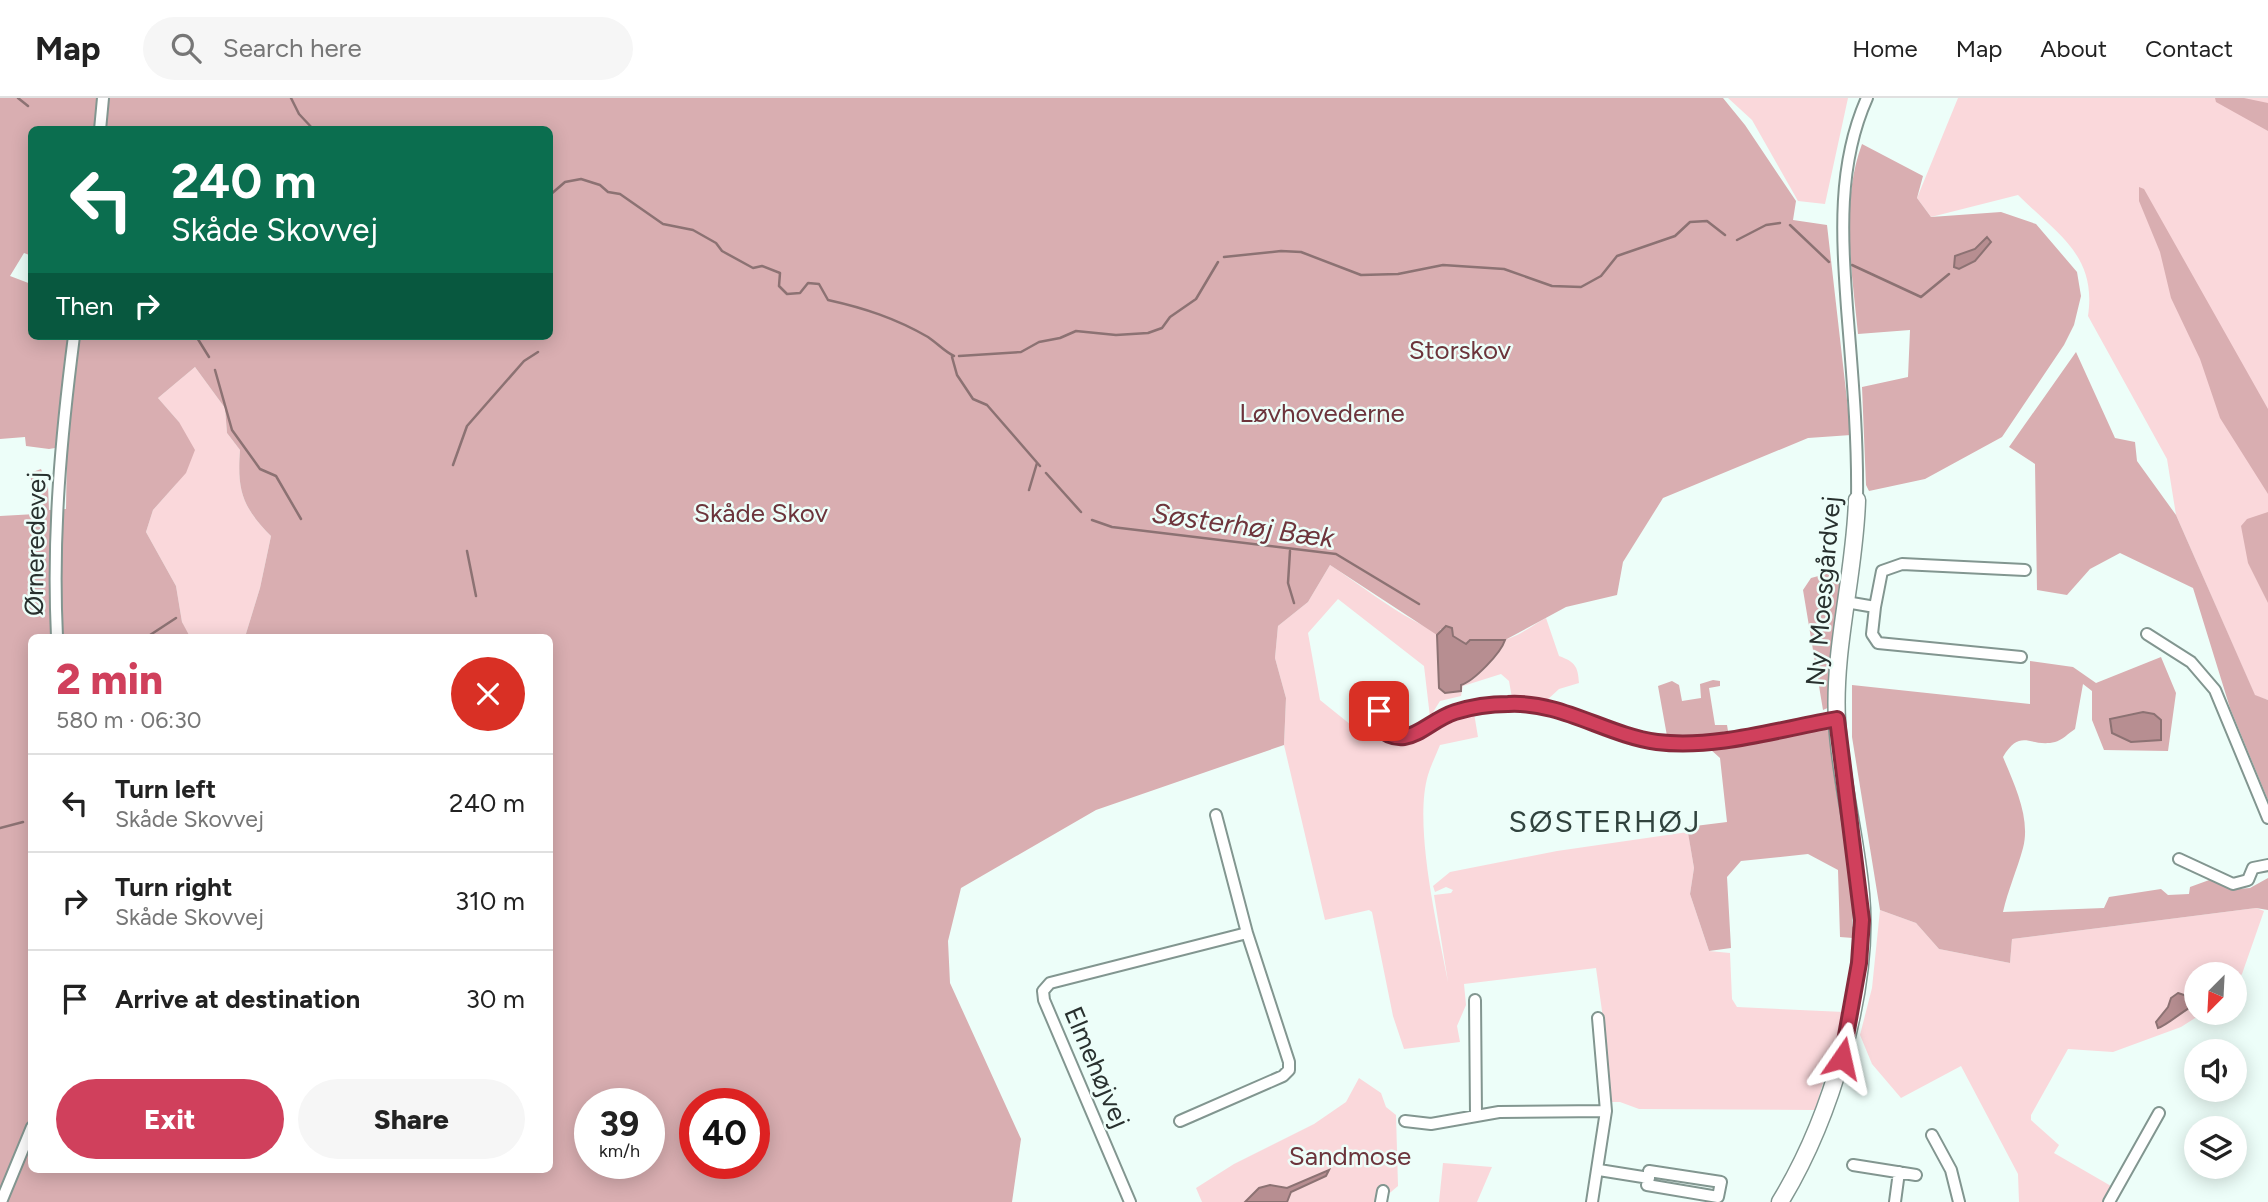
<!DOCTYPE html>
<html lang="en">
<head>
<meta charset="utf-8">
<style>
	body { margin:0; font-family:Figtree,sans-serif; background:#f6f6f6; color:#222; height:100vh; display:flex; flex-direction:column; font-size:26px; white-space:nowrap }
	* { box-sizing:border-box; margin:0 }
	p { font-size:23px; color:#767676 }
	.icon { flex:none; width:38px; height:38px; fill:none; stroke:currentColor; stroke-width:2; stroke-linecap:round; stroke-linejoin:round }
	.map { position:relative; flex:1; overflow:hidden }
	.sheet { position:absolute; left:28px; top:536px; width:525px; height:539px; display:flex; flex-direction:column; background:#fff; border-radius:10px; box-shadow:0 4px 18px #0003 }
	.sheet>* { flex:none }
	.banner { position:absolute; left:28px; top:28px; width:525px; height:214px; border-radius:10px; box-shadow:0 4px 18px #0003; background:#0b6e4f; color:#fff; overflow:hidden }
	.needle { width:46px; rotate:204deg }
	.buttons { position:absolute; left:2184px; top:864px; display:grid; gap:14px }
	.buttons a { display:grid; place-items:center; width:63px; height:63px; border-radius:50%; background:#fff; box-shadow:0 4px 18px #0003; font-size:35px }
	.speed { position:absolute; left:574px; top:990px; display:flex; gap:14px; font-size:35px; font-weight:700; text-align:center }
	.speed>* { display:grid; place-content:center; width:91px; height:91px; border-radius:50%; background:#fff; box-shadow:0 4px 18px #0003; line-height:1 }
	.speed small { font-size:18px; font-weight:400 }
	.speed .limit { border:10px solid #d22; background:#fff; color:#111 }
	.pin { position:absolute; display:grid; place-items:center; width:60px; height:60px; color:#fff; margin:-30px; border-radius:14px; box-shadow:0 4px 10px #0006 }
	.me { position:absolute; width:77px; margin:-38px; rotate:11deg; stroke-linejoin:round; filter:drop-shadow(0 0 5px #0008) }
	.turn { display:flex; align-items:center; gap:24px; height:147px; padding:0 28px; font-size:32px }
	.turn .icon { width:91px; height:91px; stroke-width:2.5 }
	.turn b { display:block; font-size:49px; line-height:60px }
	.then { display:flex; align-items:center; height:66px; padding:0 28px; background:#0003; gap:14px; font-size:26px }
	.round { display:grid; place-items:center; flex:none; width:74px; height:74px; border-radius:37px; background:#f6f6f6 }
	.overview { display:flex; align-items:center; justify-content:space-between; height:119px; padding:0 28px }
	h1 { font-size:42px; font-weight:800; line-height:52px; color:#d0405c }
	.primary-button { display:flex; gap:14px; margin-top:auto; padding:14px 28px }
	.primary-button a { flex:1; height:80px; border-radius:42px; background:#d0405c; color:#fff; font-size:28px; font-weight:800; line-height:80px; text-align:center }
	.primary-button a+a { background:#f6f6f6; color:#222 }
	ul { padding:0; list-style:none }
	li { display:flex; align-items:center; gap:21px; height:98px; padding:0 28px; border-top:2px solid #e0e0e0 }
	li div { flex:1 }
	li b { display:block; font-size:26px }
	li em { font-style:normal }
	header { display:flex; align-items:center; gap:42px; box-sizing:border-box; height:98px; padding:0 35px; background:#fff; border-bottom:2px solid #e0e0e0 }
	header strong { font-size:33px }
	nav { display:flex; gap:38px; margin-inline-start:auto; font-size:24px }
	.search { width:490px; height:63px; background:#f6f6f6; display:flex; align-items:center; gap:18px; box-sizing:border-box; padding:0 24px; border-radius:38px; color:#767676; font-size:26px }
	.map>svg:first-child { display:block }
</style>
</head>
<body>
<header>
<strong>Map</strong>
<div class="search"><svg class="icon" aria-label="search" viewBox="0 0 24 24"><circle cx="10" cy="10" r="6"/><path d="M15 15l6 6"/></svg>Search here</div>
<nav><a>Home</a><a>Map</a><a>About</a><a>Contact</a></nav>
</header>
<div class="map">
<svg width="2268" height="1104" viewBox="0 0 2268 1104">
	<rect width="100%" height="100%" fill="#edfef9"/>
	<path fill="#fad8db" d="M1728 0H1848L1825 106 1798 103 1752 22Z
		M1958 0H2268V602L2255 598 2176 417 2167 361 2088 218C2097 157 2057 136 2018 97L1931 119 1917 100Z
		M195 269 225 310 227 335 240 352C237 392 242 409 271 438L260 490 245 539 188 537 182 524 176 488 146 434 153 412 177 385 179 324 158 300Z
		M1330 467C1381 500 1437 553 1503 542 1517 540 1534 526 1546 520L1559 558C1575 564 1578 568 1579 585L1559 591 1546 603 1512 600 1509 583 1501 576 1463 588 1461 598 1440 603 1430 619 1424 568 1338 501 1308 535 1320 602 1366 639 1409 644 1451 620 1474 615 1478 639 1440 647C1436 657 1431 667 1428 677 1413 727 1438 832 1448 884L1434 797 1451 795 1453 792 1446 789 1435 794 1433 788 1450 774 1557 753 1688 734 1694 770 1690 796 1709 853 1730 855 1732 901 1737 909 1844 914 1815 1012 1639 1011 1620 1004H1607L1603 920 1596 870 1464 886 1466 907 1457 928 1460 944 1404 951 1393 918 1372 814 1369 812 1325 822 1284 647 1286 600 1275 560 1278 528 1308 504Z
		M2256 810 2264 813 2242 876 2235 885V877H2196V915H2203L2181 929 2113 954 2068 951 2031 1017V1022L2059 1047 2054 1055 2111 1088 2102 1104H2019L2018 1076 1961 968 1901 1000 1872 966 1860 937 1872 890 1880 812 1916 825 1939 851 2010 865 2012 841Z
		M1359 980 1381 995 1386 1009 1396 1017 1398 1088 1379 1104H1202L1196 1090 1234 1066 1314 1026 1346 1004Z
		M1443 1065 1492 1069 1477 1104H1439Z"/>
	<path fill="#d9aeb1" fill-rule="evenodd" d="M0 0H1723L1745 27 1796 103 1793 122 1827 127 1851 337 1808 340 1663 400 1623 464 1617 497 1566 509 1505 542H1471L1467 546 1441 531 1437 537 1330 467 1308 504 1278 528 1275 560 1286 600 1284 647 1096 712 961 790 948 843 950 885 1021 1041 1012 1104H0V418L36 416 30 375 41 371 48 388 49 412 66 411 67 348 49 351 26 348 25 339 0 341ZM32 32H550V238H32L31 186 10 178 24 155 32 158ZM195 269 225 310 227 335 240 352C237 392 242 409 271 438L260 490 245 539H550V1071H32V539H190L182 524 176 488 146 434 153 412 186 375 195 352 179 324 158 300ZM590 1006H649V1066H590ZM695 1006H754V1066H695Z
		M2215 0H2244L2268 5V33L2216 4Z
		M1862 46 1923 78 1917 100 1931 119 2001 114 2036 126 2077 174 2081 198 2074 227 2064 247 2002 339 1925 381 1869 393 1866 387 1862 289 1908 279 1910 232 1858 236C1852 173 1840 106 1862 46Z
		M2139 89 2144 91 2268 311V396L2220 320 2200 261 2171 200 2160 154 2139 103Z
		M2076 254 2115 340 2135 344 2137 363 2176 417 2255 597 2268 602V702L2230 610 2193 490 2120 455 2090 471 2067 497 2037 492 2035 366 2009 349Z
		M2268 414V505L2248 465 2241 428 2247 421Z
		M1837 473 1844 479 1832 608 1823 612 1803 492 1811 480Z
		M2161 559 2176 595 2168 653 2104 652 2092 622V593L2083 586 2075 631C2069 635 2061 643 2055 644 2030 650 2021 629 2003 659 2014 686 2031 720 2023 750 2017 772 2008 792 2003 814L2104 810 2109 799 2161 791 2168 797 2189 796 2190 789 2212 781 2237 791 2250 790 2268 780V812L2256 810 2012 841 2010 865 1939 851 1916 825 1880 812 1852 639V587L2030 606V563L2073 569 2096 585Z
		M1713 582 1720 583V588L1709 590 1715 627H1727L1728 633 1695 639 1667 638 1658 588 1672 583 1679 587 1682 603 1701 600 1700 586Z
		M1819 631H1827L1834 637 1854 772 1852 828 1856 834 1853 840 1840 839 1838 772 1808 756 1741 763 1727 779 1731 850 1709 853 1690 796 1694 770 1687 729 1727 724 1720 660 1710 651Z"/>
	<path fill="#b78e91" stroke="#8c7273" stroke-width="2" d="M1987 139 1991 144 1975 163 1959 171 1954 169 1955 158 1975 151Z
		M1446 528 1452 530 1453 538 1466 546 1470 542H1505C1501 555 1474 583 1461 587V593L1445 595 1439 590 1437 537Z
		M2143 614 2154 616 2161 622V642L2131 644 2112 635 2110 621Z
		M2178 895 2196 901V906C2185 911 2166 928 2158 930L2156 924 2168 909 2171 900Z
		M1329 1072 1326 1078 1291 1094 1287 1104H1245L1259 1090 1270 1087 1287 1090Z"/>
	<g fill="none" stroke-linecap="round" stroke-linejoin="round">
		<path stroke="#8c7273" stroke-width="2.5" d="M18 0 28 8
			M291 0 299 16 314 32
			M550 97 565 84 581 81 600 87 608 94 620 96 663 126 693 132 716 145 722 153 753 170 762 168 780 175 779 188 787 196 800 195 808 185 819 186 828 202C864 210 895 220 928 239 937 245 945 254 954 258
			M1790 127 1829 164
			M1737 142 1766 127 1780 125
			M1224 159 1281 153 1301 154 1361 177 1398 176 1443 167 1504 171 1552 188 1581 189 1601 178 1617 158 1675 138 1690 124 1707 123 1725 137
			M1852 167 1921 199 1949 176
			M196 238 209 259
			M959 258 1021 254 1039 244 1060 240 1076 233 1116 237 1148 235 1162 230 1170 219 1196 201 1218 164
			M952 259 957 277 973 301 987 307 1040 368
			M215 272 232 332 260 371 276 378 301 421
			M453 367 467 328 524 263 538 254
			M1046 375 1081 414
			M1029 392 1037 365
			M1092 422 1112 429 1336 456 1419 506
			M467 453 476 498
			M1290 453 1288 485 1294 505
			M147 539 176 520
			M0 730 23 724"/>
		<g stroke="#829690" stroke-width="14">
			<path id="street" d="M100 32 103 0
				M1857 402C1858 338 1852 274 1847 210 1842 139 1837 67 1867 0
				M1846 504 1875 509 1872 536 1878 545 2021 559
				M1875 509 1882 473 1902 466 2025 472
				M2147 536 2191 564 2215 592 2268 720
				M57 539C52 437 61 339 74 238
				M1363 600 1379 613 1375 627C1407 657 1424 624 1455 614 1471 609 1491 606 1508 606 1561 604 1606 637 1657 644 1717 651 1779 631 1837 621
				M1216 717 1247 835
				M2179 761 2233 786 2248 782 2253 770 2268 767
				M1475 902 1476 1018
				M1598 920 1606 1013
				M1405 1023 1431 1026 1499 1014 1606 1013 1592 1104
				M1932 1037 1951 1072 1959 1104
				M1853 1067 1916 1077
				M1599 1072 1649 1080 1647 1087 1718 1099 1721 1084 1649 1073V1080
				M1 1104 32 1029
				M1130 1104 1044 902 1043 893 1050 885 1247 835 1289 964V972L1283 978 1180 1023
				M1381 1104 1383 1093
				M1895 1104 1899 1074
				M2109 1104 2159 1015"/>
		</g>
		<g stroke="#829690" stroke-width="19">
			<path id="secondary" d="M1780 1104C1830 1022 1870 892 1861 796 1856 738 1840 682 1837 623 1833 549 1855 476 1857 402"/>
		</g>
		<use href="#street" stroke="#fff" stroke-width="10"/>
		<use href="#secondary" stroke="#fff" stroke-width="16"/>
	</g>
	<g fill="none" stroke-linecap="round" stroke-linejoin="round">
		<g stroke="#872a3c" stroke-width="18">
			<path id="route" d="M1379 613 1375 627C1407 657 1424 624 1455 614 1471 609 1491 606 1508 606 1561 603 1606 637 1657 644 1717 651 1779 631 1837 621L1862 822 1859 865 1842 960"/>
		</g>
		<use href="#route" stroke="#d0405c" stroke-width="12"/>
	</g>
	<g text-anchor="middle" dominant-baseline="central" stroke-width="5" stroke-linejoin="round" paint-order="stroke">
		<g font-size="26" fill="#6c343b" stroke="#edfef9">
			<text x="1460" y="252">Storskov</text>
			<text x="1322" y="315">Løvhovederne</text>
			<text x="761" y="415">Skåde Skov</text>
			<text x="1350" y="1058">Sandmose</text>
		</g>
		<g font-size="26" fill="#28302e" stroke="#edfef9">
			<text transform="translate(35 446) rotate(-89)">Ørneredevej</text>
			<text transform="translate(1823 493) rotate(-85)">Ny Moesgårdvej</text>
			<text transform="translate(1097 969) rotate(67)">Elmehøjvej</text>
		</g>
		<g font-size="28" font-style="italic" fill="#6e353c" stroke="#edfef9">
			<text transform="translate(1243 427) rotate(8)">Søsterhøj Bæk</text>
		</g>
		<g font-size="30" letter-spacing="2" fill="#31433e" stroke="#edfef9">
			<text x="1605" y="723">SØSTERHØJ</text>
		</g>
	</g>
</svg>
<div class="buttons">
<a><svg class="needle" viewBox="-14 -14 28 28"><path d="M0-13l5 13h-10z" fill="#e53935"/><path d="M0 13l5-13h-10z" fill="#767676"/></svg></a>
<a><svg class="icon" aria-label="sound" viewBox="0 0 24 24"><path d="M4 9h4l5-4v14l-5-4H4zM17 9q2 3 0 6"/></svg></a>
<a><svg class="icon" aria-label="layers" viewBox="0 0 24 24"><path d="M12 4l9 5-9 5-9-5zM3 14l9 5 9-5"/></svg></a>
</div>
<div class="speed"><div>39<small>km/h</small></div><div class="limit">40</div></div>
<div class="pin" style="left:1379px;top:613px;background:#d93025"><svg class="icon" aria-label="arrive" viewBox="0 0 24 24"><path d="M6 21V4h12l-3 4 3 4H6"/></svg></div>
<svg class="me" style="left:1842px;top:960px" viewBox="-20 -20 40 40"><path d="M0-17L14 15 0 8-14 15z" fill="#d0405c" stroke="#fff" stroke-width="4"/></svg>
<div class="banner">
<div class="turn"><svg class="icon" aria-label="left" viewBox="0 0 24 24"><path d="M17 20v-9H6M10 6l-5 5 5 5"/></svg><div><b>240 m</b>Skåde Skovvej</div></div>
<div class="then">Then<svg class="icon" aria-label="right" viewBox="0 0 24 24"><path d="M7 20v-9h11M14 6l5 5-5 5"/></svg></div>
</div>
<section class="sheet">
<div class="overview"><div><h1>2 min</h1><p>580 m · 06:30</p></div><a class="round" style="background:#d93025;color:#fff"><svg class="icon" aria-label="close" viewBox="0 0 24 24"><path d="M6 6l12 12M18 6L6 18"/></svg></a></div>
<ul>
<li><svg class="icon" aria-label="left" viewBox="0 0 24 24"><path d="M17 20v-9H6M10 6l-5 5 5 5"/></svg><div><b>Turn left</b><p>Skåde Skovvej</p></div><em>240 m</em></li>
<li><svg class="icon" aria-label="right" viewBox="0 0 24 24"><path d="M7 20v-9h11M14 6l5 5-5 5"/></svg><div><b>Turn right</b><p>Skåde Skovvej</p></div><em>310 m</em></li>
<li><svg class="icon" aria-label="arrive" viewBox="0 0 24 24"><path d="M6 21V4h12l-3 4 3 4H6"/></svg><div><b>Arrive at destination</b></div><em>30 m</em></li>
</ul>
<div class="primary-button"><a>Exit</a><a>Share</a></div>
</section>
</div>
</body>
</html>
